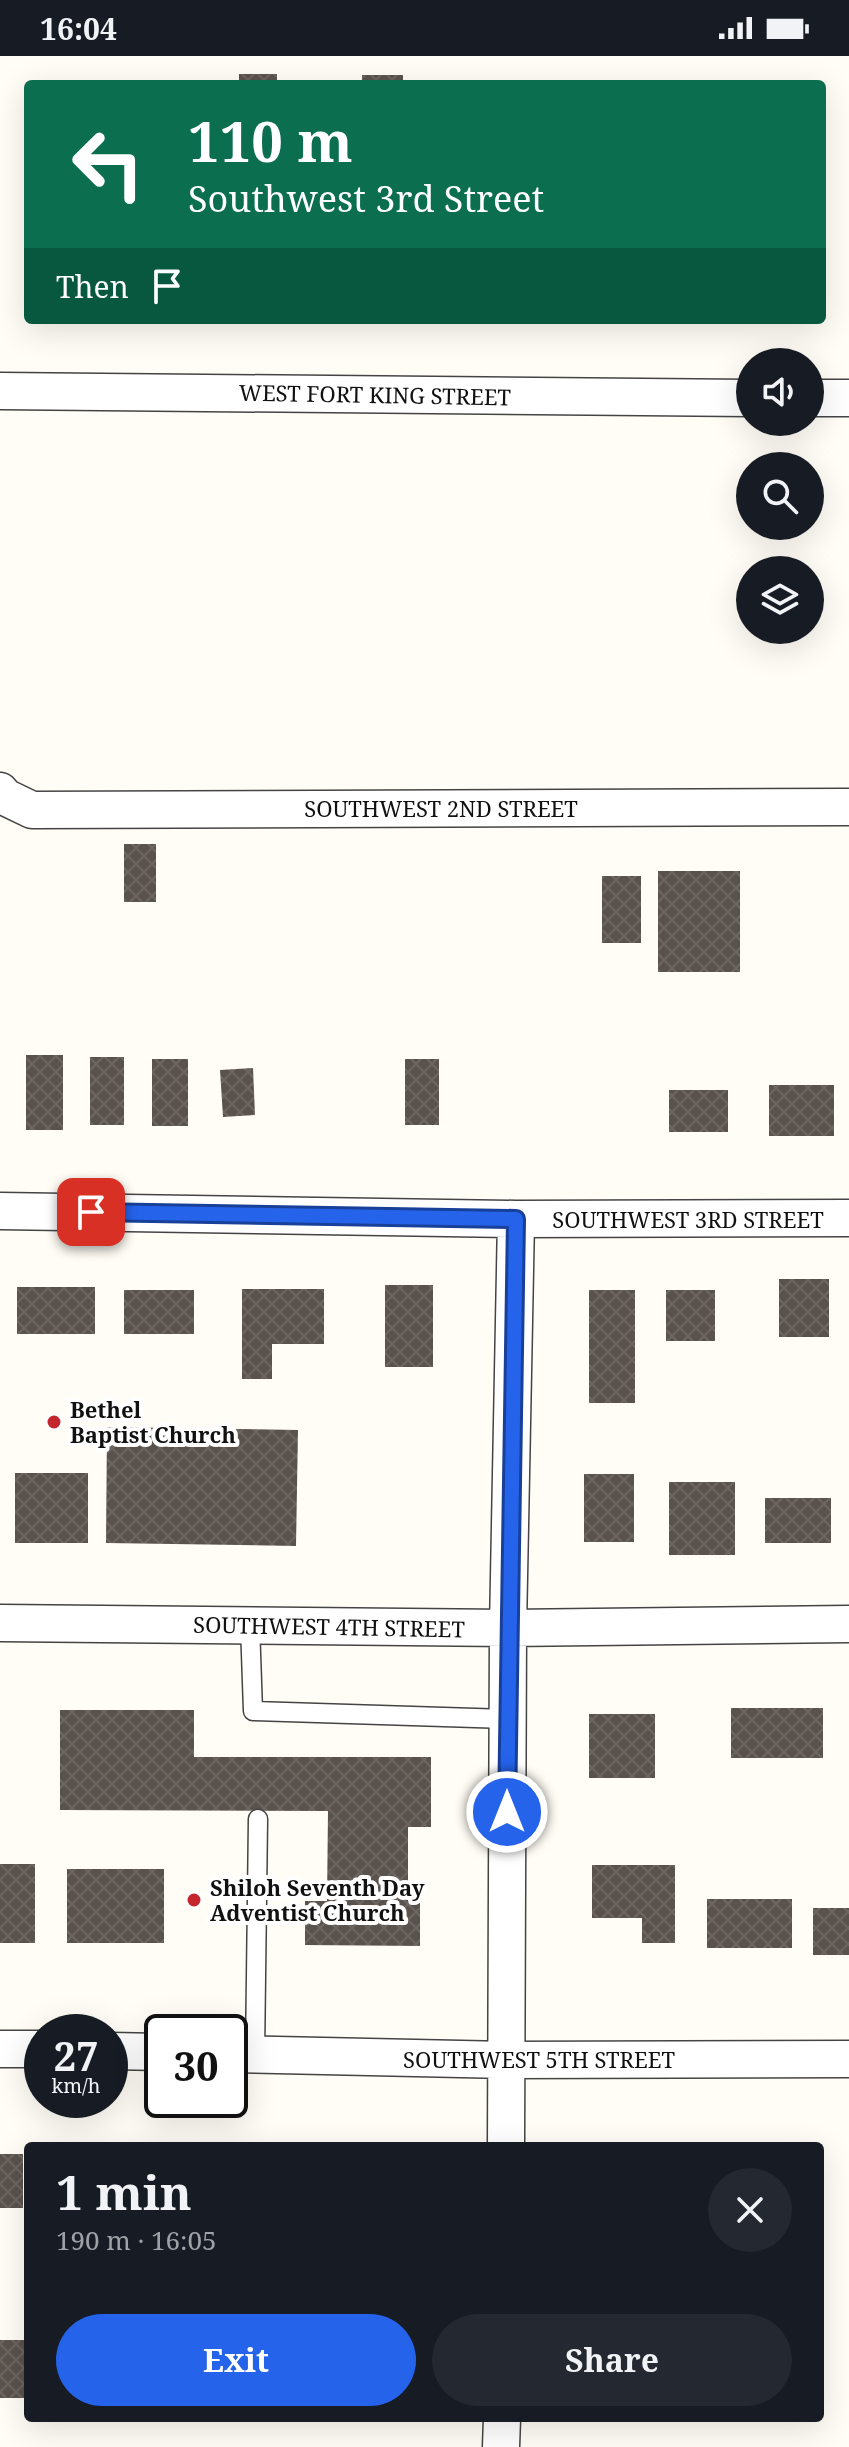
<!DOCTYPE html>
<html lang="en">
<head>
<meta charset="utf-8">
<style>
	body { margin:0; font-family:"Noto Serif",serif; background:#242831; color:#f1f3f6; height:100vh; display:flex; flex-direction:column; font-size:30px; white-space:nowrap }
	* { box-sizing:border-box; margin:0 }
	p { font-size:26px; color:#9ea1a6 }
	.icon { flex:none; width:44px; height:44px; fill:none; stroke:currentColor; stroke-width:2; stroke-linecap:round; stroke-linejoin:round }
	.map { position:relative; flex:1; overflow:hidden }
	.drawer { position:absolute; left:24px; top:2086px; width:800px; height:280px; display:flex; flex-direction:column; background:#171b24; border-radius:8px; box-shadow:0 8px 32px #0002 }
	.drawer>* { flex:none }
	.top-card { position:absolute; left:24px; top:24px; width:802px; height:244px; border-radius:8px; box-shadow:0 8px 32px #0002; background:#0b6e4f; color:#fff; overflow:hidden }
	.fabs { position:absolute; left:736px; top:292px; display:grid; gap:16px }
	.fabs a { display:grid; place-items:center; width:88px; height:88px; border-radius:50%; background:#171b24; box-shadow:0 8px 32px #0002; font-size:40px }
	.speed { position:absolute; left:24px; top:1958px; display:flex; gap:16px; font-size:40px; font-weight:700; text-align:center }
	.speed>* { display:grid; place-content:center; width:104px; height:104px; border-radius:50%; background:#171b24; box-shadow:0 8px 32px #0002; line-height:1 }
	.speed small { font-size:20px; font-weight:400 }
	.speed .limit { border:4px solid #111; border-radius:12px; background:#fff; color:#111 }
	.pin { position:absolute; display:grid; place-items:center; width:68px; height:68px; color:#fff; margin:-34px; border-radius:16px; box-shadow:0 4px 12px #0006 }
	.me { position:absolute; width:88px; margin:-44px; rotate:0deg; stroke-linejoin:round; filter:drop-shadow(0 0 6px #0008) }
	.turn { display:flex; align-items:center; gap:28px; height:168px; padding:0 32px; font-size:36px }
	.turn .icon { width:104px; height:104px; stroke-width:2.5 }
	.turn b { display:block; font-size:56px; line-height:68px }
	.then { display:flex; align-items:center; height:76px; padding:0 32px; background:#0003; gap:16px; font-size:30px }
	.round { display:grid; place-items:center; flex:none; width:84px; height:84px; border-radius:42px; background:#242831 }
	.head { display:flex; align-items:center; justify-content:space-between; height:136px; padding:0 32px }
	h1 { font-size:48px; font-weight:700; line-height:60px }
	.action { display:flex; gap:16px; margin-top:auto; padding:16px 32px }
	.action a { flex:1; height:92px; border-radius:48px; background:#2563eb; color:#fff; font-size:32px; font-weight:700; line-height:92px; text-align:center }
	.action a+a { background:#242831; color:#f1f3f6 }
	.status { display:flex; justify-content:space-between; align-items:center; height:56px; padding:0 40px; background:#171b24; direction:ltr }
	.status svg { height:22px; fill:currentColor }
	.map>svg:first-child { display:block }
</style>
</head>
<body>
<div class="status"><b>16:04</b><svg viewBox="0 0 49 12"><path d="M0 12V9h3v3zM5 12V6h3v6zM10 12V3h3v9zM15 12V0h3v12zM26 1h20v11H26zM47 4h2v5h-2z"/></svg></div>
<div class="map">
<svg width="849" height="2391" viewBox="0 0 849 2391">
	<defs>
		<pattern id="building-cross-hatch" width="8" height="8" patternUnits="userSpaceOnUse" patternTransform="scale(2)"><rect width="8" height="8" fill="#5a524d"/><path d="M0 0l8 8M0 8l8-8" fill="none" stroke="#6d6662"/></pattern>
	</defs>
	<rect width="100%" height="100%" fill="#fffdf5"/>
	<path fill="url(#building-cross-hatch)" d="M239 18H277V28H239Z
		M362 19H403V28H362Z
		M124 788H156V846H124Z
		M658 815H740V916H658Z
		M602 820H641V887H602Z
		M26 999H63V1074H26Z
		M90 1001H124V1069H90Z
		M152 1003H188V1070H152Z
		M405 1003H439V1069H405Z
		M253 1012 255 1059 223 1061 220 1014Z
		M769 1029H834V1080H769Z
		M669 1034H728V1076H669Z
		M779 1223H829V1281H779Z
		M385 1229H433V1311H385Z
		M17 1231H95V1278H17Z
		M242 1233H324V1288H272V1323H242Z
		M124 1234H194V1278H124Z
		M589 1234H635V1347H589Z
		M666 1234H715V1285H666Z
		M107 1371 298 1374 296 1490 106 1487Z
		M15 1417H88V1487H15Z
		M584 1418H634V1486H584Z
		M669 1426H735V1499H669Z
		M765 1442H831V1487H765Z
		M731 1652H823V1702H731Z
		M60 1654H194V1701H431V1771H408V1845H420V1890L305 1889V1845H327L328 1755 60 1754Z
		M589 1658H655V1722H589Z
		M0 1808H35V1887H0Z
		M592 1809H675V1887H642V1862H592Z
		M67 1813H164V1887H67Z
		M707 1843H792V1892H707Z
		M813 1852H849V1899H813Z
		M0 2098H23V2152H0Z
		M0 2284H26V2342H0Z"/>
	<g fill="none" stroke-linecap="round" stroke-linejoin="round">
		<g stroke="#444" stroke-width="21">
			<path id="service" d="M250 1569 253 1655 507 1663
				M255 1999 258 1763"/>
		</g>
		<g stroke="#444" stroke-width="39">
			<path id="minor" d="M0 335 750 342
				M810 342H849
				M0 735 5 741 32 754 849 751
				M0 1155 516 1163 849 1162
				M0 1567 508 1572 849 1568
				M0 1993H42
				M110 1995 162 1996
				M230 1998 507 2004 849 2003
				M506 2090 508 1572 516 1163
				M501 2391 502 2362"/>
		</g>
		<use href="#service" stroke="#fff" stroke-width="18"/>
		<use href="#minor" stroke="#fff" stroke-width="36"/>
	</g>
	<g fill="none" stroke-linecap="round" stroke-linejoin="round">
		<g stroke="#184099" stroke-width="20">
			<path id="route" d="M91 1156 516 1163 507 1756"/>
		</g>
		<use href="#route" stroke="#2563eb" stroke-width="14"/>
	</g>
	<g fill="#c4262e" stroke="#fff" stroke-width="3">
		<circle cx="54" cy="1366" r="8"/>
		<circle cx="194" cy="1844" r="8"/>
	</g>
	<g text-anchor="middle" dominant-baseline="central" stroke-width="8" stroke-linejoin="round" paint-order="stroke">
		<g font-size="22" fill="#111" stroke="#fff">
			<text transform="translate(375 338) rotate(1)">WEST FORT KING STREET</text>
			<text x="441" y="752">SOUTHWEST 2ND STREET</text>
			<text x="688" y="1163">SOUTHWEST 3RD STREET</text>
			<text transform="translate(329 1570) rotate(1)">SOUTHWEST 4TH STREET</text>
			<text x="539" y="2003">SOUTHWEST 5TH STREET</text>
		</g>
		<g font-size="22" font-weight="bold" fill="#111" stroke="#fff" text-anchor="start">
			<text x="70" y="1353">Bethel<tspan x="70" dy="25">Baptist Church</tspan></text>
			<text x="210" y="1831">Shiloh Seventh Day<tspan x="210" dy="25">Adventist Church</tspan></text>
		</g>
	</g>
</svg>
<div class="fabs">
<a><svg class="icon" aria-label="sound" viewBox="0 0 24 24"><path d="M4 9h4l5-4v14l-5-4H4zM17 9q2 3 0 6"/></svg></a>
<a><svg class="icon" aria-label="search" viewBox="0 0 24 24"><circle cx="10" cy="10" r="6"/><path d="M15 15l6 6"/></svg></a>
<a><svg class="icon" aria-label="layers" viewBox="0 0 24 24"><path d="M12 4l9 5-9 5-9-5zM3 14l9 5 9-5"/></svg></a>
</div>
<div class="speed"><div>27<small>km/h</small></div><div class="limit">30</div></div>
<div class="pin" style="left:91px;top:1156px;background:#d93025"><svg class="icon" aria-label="arrive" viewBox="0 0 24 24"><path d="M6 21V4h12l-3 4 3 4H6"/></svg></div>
<svg class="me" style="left:507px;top:1756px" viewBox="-20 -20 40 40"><circle r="17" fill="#2563eb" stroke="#fff" stroke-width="3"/><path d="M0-11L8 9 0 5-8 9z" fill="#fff"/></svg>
<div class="top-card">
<div class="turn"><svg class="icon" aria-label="left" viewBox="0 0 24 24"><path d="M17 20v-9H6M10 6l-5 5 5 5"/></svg><div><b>110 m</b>Southwest 3rd Street</div></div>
<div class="then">Then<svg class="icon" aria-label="arrive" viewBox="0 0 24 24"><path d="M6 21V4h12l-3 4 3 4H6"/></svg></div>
</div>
<section class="drawer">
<div class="head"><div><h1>1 min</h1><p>190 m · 16:05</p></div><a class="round"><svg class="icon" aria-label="close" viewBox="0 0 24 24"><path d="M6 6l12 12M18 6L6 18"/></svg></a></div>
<div class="action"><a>Exit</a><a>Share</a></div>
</section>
</div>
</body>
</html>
